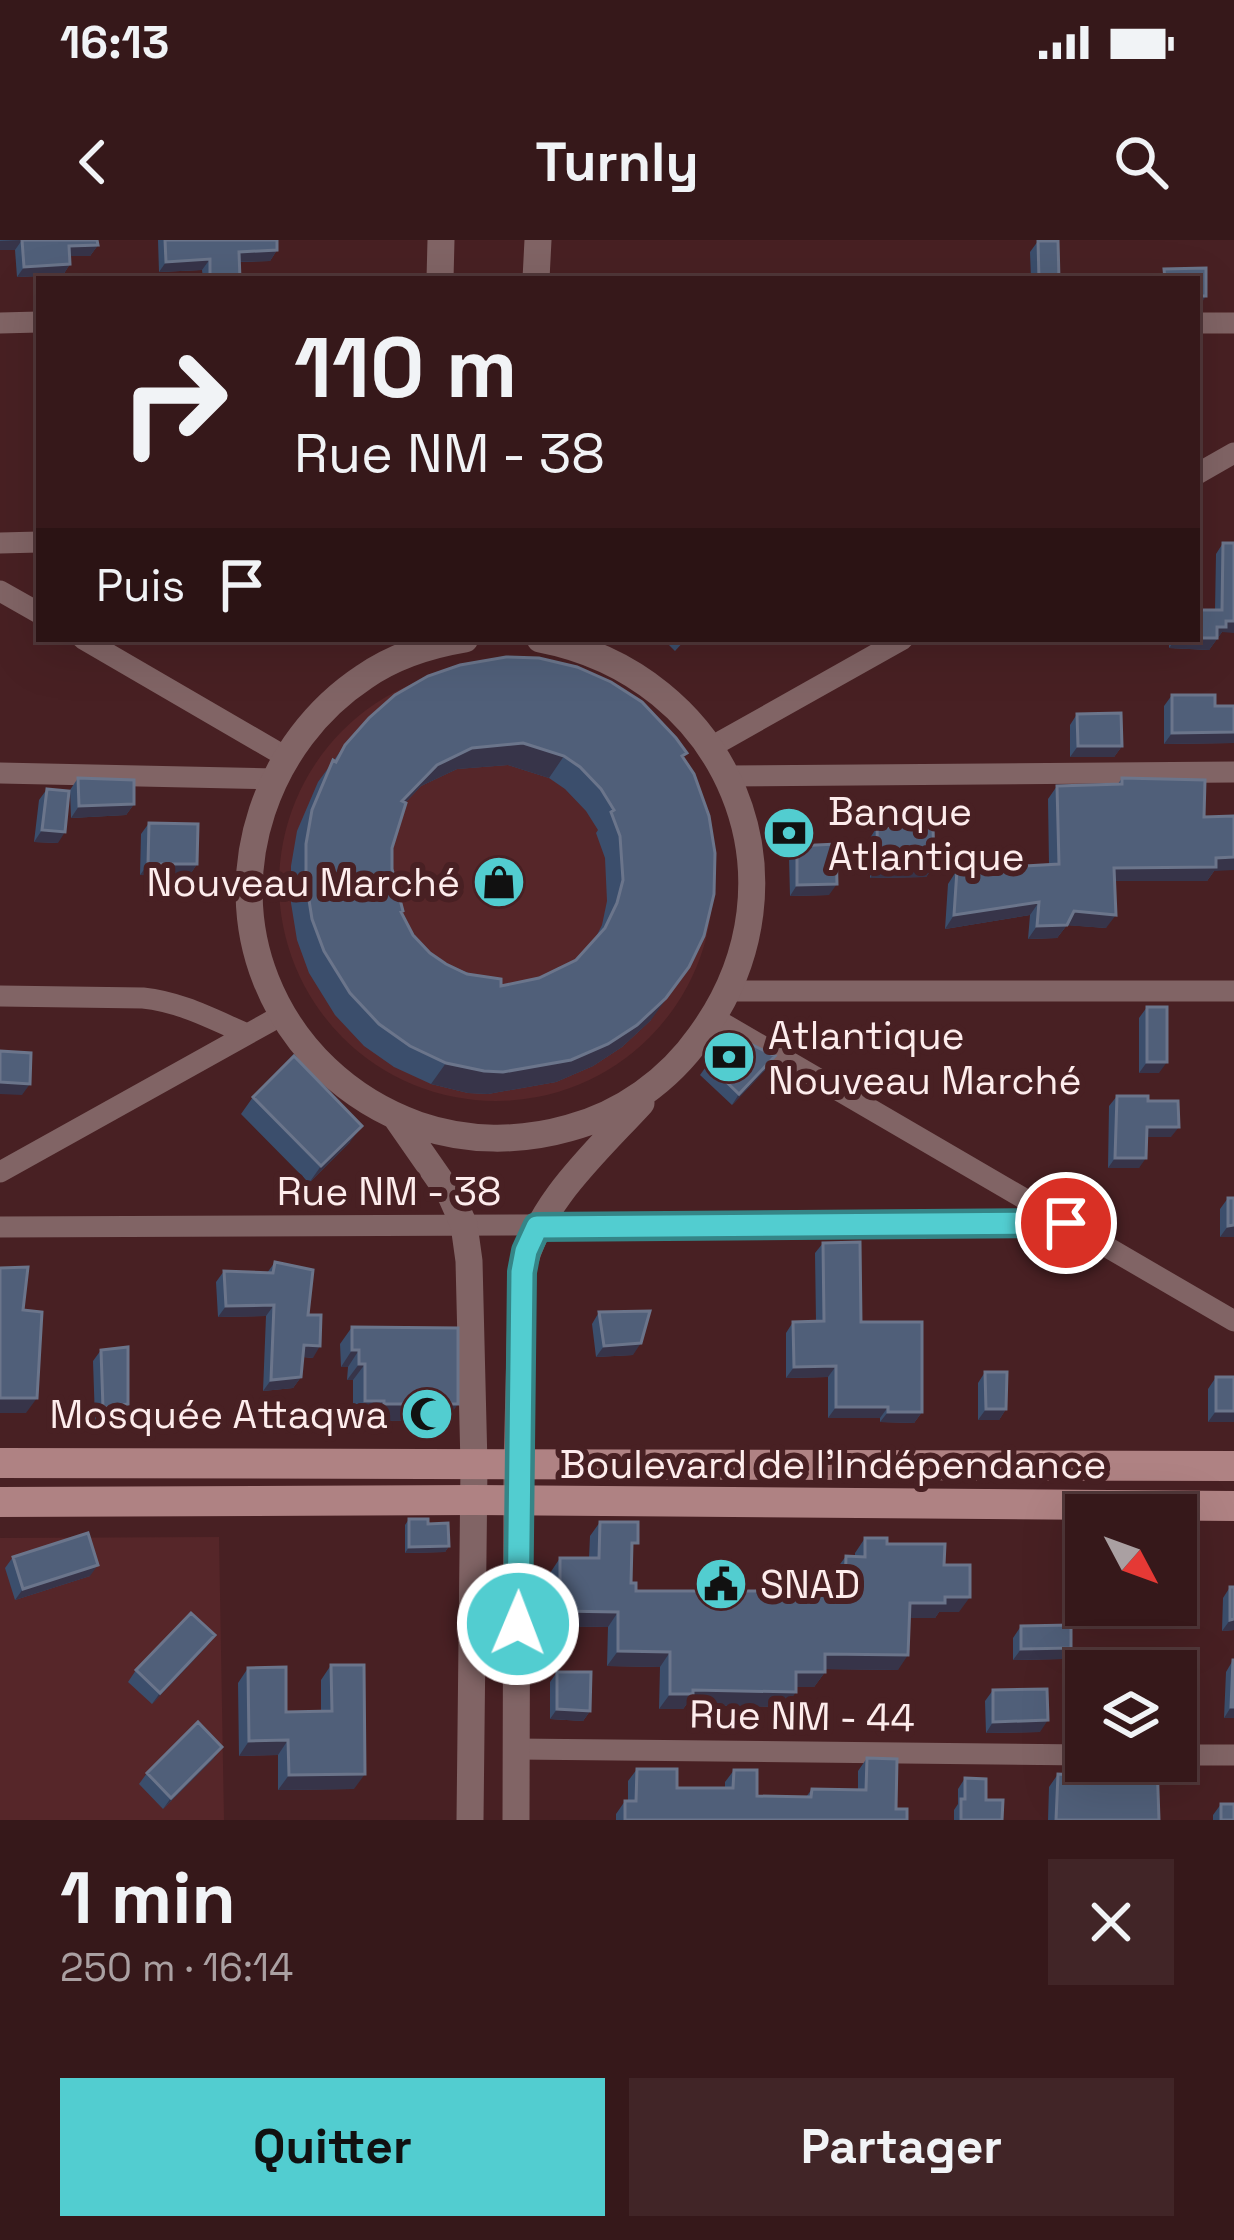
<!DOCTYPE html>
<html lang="fr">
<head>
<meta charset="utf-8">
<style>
	body { margin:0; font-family:"Space Grotesk",sans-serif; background:#412527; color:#f1f3f6; height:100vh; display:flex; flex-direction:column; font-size:45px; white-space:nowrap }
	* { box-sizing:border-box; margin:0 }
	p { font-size:39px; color:#aaa0a2 }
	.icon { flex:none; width:66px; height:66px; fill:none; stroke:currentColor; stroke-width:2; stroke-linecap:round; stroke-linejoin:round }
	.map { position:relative; height:1580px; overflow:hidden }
	.drawer { display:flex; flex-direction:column; background:#36181a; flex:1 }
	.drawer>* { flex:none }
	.top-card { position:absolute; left:36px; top:36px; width:1164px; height:366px; border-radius:0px; box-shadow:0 12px 48px #0002,0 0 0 3px #503739; background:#36181a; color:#f1f3f6; overflow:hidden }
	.needle { width:78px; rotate:131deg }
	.tools { position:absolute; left:1065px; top:1254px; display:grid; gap:24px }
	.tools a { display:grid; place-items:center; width:132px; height:132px; border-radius:0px; background:#36181a; box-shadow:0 12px 48px #0002,0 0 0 3px #503739; font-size:60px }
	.pin { position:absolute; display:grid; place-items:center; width:102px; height:102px; color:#fff; margin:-51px; border:6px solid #fff; border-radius:50%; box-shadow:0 3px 12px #0007 }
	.me { position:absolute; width:132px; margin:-66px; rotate:1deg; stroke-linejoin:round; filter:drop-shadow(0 0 9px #0008) }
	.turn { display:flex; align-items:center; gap:42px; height:252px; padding:0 60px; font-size:54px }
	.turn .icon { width:156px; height:156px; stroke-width:2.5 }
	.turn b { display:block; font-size:84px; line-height:102px }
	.then { display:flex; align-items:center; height:114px; padding:0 60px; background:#0003; gap:24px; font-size:45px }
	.round { display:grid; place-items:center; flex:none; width:126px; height:126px; border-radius:0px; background:#412527 }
	.overview { display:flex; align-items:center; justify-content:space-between; height:204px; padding:0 60px }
	h1 { font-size:72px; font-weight:700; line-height:90px }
	.cta { display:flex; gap:24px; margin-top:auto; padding:24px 60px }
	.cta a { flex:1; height:138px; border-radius:0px; background:#52cdd0; color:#111; font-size:48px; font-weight:700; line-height:138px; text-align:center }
	.cta a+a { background:#412527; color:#f1f3f6 }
	.status { display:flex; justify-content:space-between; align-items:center; height:84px; padding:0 60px; background:#36181a; direction:ltr }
	.status svg { height:33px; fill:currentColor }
	header { display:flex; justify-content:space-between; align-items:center; height:156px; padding:0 60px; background:#36181a; font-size:54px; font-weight:700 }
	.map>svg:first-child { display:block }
</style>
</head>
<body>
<div class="status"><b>16:13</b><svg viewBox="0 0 49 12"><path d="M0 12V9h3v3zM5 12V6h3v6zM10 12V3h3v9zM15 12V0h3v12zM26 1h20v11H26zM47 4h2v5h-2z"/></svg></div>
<header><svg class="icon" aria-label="back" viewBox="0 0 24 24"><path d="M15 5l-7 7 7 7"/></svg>Turnly<svg class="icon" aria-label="search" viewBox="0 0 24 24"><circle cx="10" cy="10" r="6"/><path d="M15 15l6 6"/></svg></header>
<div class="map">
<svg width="1234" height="1580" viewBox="0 0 1234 1580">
	<rect width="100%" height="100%" fill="#482023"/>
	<path fill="#562629" d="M279 644a217 217 0 1 1 434 0a217 217 0 1 1-434 0Z
		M219 1297 224 1580H0V1298Z"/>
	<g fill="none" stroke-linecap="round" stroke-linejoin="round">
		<path stroke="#816465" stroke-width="21" d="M0 83 39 82
			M1197 83H1234
			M1197 234 1234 213
			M0 303 39 302
			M0 351 39 373
			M83 399 286 517
			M711 507 903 399
			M0 533 274 539
			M726 536 1234 532
			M728 751H1234
			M0 756 143 758C181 762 212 779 247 794
			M714 778 1234 1081
			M0 932 282 775
			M0 987 1067 983
			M516 1509 1086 1515
			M1176 1515H1234"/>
		<path stroke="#816465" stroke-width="27" d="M440 39 441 0
			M536 39 538 0
			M465 399C429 405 394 416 364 437 267 501 222 630 266 740 293 808 348 860 418 885 467 902 520 902 569 888 622 874 669 840 700 796 815 639 728 435 540 399
			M396 877 451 956 464 985 469 1021 474 1225 470 1580
			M516 1580 517 1225 522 1032C537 964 595 913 641 863"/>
		<path stroke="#af8283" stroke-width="30" d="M0 1223 1234 1226
			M0 1262 473 1260 1234 1266"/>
	</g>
	<path fill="#3b4e6c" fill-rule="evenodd" d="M0 0H97L98 5 90 16H70V24L63 35 17 37 15 10H0Z
		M158 0H277V10L270 21 240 22V39H203L202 30 159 32Z
		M1038 1 1059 39H1031L1030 12Z
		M1223 303 1222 392 1209 410 1169 408V399H1197L1215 370 1216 314Z
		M663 399H686L675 411Z
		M1172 455 1215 466H1234V503L1164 504V466Z
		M1077 474 1122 506 1114 517H1070V485Z
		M345 505 687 513 683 518 651 780 622 807 593 826 556 842 488 854 468 853 431 844 394 827 364 806 335 775 309 733 297 700 291 663V626L297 591 318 542ZM508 525 549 538 565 549 586 571 598 590 596 593 605 618 607 661 602 685 595 699 576 720 539 738 501 746 446 724 430 713 413 695 401 674 392 629V608L405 563 421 546 457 529Z
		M78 538 134 564 126 575 71 578 70 550Z
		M1122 538 1204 577 1214 631 1207 641H1115L1106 688 1067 685 1057 698 1028 699 1030 675 945 689 948 644 957 630 1049 625 1048 559 1057 546 1118 544Z
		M47 549 58 603 34 602 39 560Z
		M149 583 197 624 189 636 140 635 141 594Z
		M877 587 934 626 926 637 870 638V598Z
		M797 606 829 655 790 656 789 617Z
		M1147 767 1159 833H1139V778Z
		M775 816 767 828 732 865 700 835 708 824Z
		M1117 856 1148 861 1171 897H1147L1139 928H1108L1109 866Z
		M253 857 350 902 309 943 241 874Z
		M1228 958 1234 997H1220V969Z
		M823 1003 861 1082 922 1172 914 1183 880 1182V1178H828V1137L786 1138V1093L793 1082H816L815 1013Z
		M275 1022 308 1075 313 1118 303 1117 301 1137 293 1148 263 1151 266 1076 218 1077 216 1042 224 1031 267 1033Z
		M599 1072 633 1115 596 1117 592 1084Z
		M352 1087 447 1180 372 1181V1178H353V1140H347L348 1127H341L340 1104Z
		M101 1110 128 1164 120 1175 95 1180 93 1121Z
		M985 1132 1006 1169 999 1180H978V1143Z
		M1216 1137 1234 1182H1208V1149Z
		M409 1279 428 1284 449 1306 445 1312 405 1313V1285Z
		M600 1282 632 1312 631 1343 636 1351 835 1353V1331L846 1316H855V1313L865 1298 944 1325 959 1372H939L935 1378H909L898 1430 825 1429V1432L814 1447H796L786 1467 686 1465 683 1469H659L660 1427 607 1426 608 1387 549 1386 550 1333 560 1318H589L590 1296Z
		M13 1317 90 1336 15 1360 5 1328Z
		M1230 1347 1234 1390 1222 1391 1223 1358Z
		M1021 1386 1063 1419 1013 1420V1398Z
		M207 1406 152 1464 128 1442 136 1430Z
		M1233 1420 1234 1478H1224L1226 1432Z
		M331 1425 354 1549 278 1550V1515L239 1516 238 1443 248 1428 286 1472 321 1471V1440Z
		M557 1432 590 1471 583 1481 550 1479V1442Z
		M993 1450 1040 1492 986 1493 985 1461Z
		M214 1518 163 1569 139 1544 147 1533Z
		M867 1518 896 1569 907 1580H616V1574L625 1561H628V1541L637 1529 677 1548H725V1542L734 1530 757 1556 806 1557 812 1549 858 1550V1531Z
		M1132 1521 1159 1580H1048L1049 1547 1058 1534 1124 1537V1533Z
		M965 1538 986 1560 1002 1580H954V1570L958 1564V1549Z
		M1221 1564 1234 1580H1213V1575Z"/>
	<path fill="#373449" d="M22 0 15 10H0V1Z
		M98 5 90 16H62L69 6Z
		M277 10 270 21 232 22 239 12Z
		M210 19 202 30 159 32 166 22Z
		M70 24 63 35 17 37 24 27Z
		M1197 56H1206L1199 67H1197Z
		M1226 381H1234V393L1222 392 1209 410 1169 408 1176 399H1197Z
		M1234 492V503L1164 504 1172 493Z
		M523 503 564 516 549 538 508 525 457 529 421 546 387 582 402 561 437 525 472 508Z
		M1078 506H1122L1114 517H1070Z
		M134 564 126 575 71 578 79 566Z
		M42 590 65 592 58 603 34 602Z
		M1234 617V630L1214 631 1207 641H1105L1114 628Z
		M148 624H197L189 636 140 635Z
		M934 626 926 637 870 638 878 627Z
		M837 644 829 655 790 656 797 645Z
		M1039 662 1030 675 945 689 954 675Z
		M1074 671 1116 675 1106 688 1064 685Z
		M1067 685 1057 698 1028 699 1037 686Z
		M689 727 651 780 622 807 593 826 556 842 488 854 468 853 431 844 446 823Z
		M775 816 767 828 732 865 739 854Z
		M1147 822H1167L1159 833H1139Z
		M0 842 30 844 22 855 0 854Z
		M362 886 350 902 309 943 321 926Z
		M1147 887H1179L1171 897H1140Z
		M1115 918H1146L1139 928H1108Z
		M1234 985V997H1220L1228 986Z
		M274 1065 266 1076 218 1077 226 1066Z
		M641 1103 633 1115 596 1117 604 1106Z
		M304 1105 320 1106 313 1118 296 1116Z
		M352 1110H359L348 1127H341Z
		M359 1124H365L353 1140H347Z
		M836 1126 828 1137 786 1138 794 1127Z
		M301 1137 293 1148 263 1151 271 1140Z
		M0 1158H37L26 1173H0Z
		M365 1161H384L372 1178H353Z
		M128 1164 120 1175 95 1180 103 1168Z
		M384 1164H458L447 1180 372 1181Z
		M836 1167H888L880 1178H828Z
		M986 1169H1006L999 1180H978Z
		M1216 1171H1234V1182H1208Z
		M888 1172H922L914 1183 880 1182Z
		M449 1306 445 1312 405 1313 409 1307Z
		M98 1325 90 1336 15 1360 23 1349Z
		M945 1357H970L959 1372H939L935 1378H899L910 1363Z
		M560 1371 618 1372 608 1387 549 1386Z
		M1234 1379V1390L1222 1391 1230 1380Z
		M215 1395 207 1406 152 1464 160 1453Z
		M1071 1408 1063 1419 1013 1420 1021 1409Z
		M618 1411 670 1412 660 1427 607 1426Z
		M825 1414 908 1415 898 1430 815 1429Z
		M796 1432H825L814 1447H786Z
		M693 1450 796 1452 786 1467 686 1465 683 1469H659L670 1454Z
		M1231 1467H1234V1478H1224Z
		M557 1469 590 1471 583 1481 550 1479Z
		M1048 1480 1040 1492 986 1493 993 1482Z
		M288 1500 278 1515 239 1516 249 1501Z
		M222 1507 214 1518 163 1569 171 1558Z
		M365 1534 354 1549 278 1550 289 1535Z"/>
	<path fill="#505f79" stroke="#6b758b" stroke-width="3" fill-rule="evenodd" d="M22 0H97L98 5 69 6 70 24 24 27Z
		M165 0H277V10L239 12 240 39H210V19L166 22Z
		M1038 1H1058L1059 39H1039Z
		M1206 28V56H1197V39H1165L1164 29Z
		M1223 303H1234V381H1226V387H1217V398H1197V370H1222Z
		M506 417 539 418 577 427 611 442 642 462 676 498 687 513 682 516 694 534 709 576 715 613 714 654 704 696 689 727 666 758 637 785 608 804 571 820 503 832 484 831 446 823 410 806 379 784 350 753 324 711 312 679 306 641V604L312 570 333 520 336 522 345 505 369 478 395 455 428 436 460 425ZM523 503 564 516 580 527 601 549 614 570 611 572 620 596 623 640 617 663 605 688 576 720 539 738 501 746V739L467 734 446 724 430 713 413 695 401 672 403 671 392 629V608L406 563 402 561 437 525 472 508Z
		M1172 455H1215V466H1234V492L1172 493Z
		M1121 473 1122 506H1078L1077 474Z
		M78 538 134 540V564L79 566Z
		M1122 538 1205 540 1204 577 1234 576V617L1216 618V627L1114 628 1116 675 1074 671 1067 685 1037 686 1039 662 954 675 957 630 1059 624 1057 546 1122 544Z
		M47 549 69 551 65 592 42 590Z
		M149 583 198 584 197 624H148Z
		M933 586 934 626 878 627 877 587Z
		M836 604 837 644 797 645V606Z
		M1147 767H1167V822H1147Z
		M734 796 775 816 739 854 708 824Z
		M0 811 31 813 30 844 0 842Z
		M294 816 362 886 321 926 253 857Z
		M1117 856H1148V861H1178L1179 887H1147L1146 918H1115Z
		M1228 958H1234V985L1228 986Z
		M860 1002 861 1082H922V1172H888V1167H836V1126L794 1127 793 1082 824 1081 823 1003Z
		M275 1022 313 1030 308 1075H321L320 1106 304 1105 301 1137 271 1140 274 1065 226 1066 224 1031 273 1033Z
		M28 1027 23 1070 42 1072 37 1158H0V1028Z
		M650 1071 641 1103 604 1106 599 1072Z
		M352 1087 458 1088V1164H384V1161H365V1124H359V1110H352Z
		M128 1107V1164L103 1168 101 1110Z
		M985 1132H1007L1006 1169H986Z
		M1216 1137H1234V1171H1216Z
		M409 1279H428V1284L448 1283 449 1306 409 1307Z
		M600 1282H638V1303H632L631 1343H636V1351H756L772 1340 778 1341 796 1352 845 1353 846 1316 865 1317V1298H887V1304H945L944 1325H970V1357H945V1363H910L908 1415 825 1414V1432H796V1452L693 1450V1454H670V1412L618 1411V1372L560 1371V1318H599Z
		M88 1293 98 1325 23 1349 13 1317Z
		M1230 1347H1234V1379L1230 1380Z
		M191 1373 215 1395 160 1453 136 1430Z
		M1071 1385V1408L1021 1409V1386Z
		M1233 1420H1234V1467H1231Z
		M331 1425H364L365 1534 289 1535 288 1500 249 1501 248 1428 286 1427V1472L332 1471Z
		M557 1432H591L590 1471 557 1469Z
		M1047 1449 1048 1480 993 1482V1450Z
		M198 1482 222 1507 171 1558 147 1533Z
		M867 1518 897 1519 896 1569H907V1580H625V1561H636L637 1529H677V1548H733L734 1530H757V1556L811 1557 812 1549 866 1550Z
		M1133 1521H1157L1159 1580H1056L1058 1534 1132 1537Z
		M965 1538 986 1539V1560H1003L1002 1580H961V1559H965Z
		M1221 1564H1234V1580H1221Z"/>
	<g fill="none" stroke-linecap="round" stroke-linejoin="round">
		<g stroke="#358587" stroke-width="30">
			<path id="route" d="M518 1384 522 1032 526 1011 537 987 1066 983"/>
		</g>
		<use href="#route" stroke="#52cdd0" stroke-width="21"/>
	</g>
	<defs>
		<g id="bank-disc" transform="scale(2.7)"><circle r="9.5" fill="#52cdd0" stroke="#482023"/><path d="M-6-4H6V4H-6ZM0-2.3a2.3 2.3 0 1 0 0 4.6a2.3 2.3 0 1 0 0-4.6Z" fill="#111"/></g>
		<g id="shop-disc" transform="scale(2.7)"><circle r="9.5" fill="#52cdd0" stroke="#482023"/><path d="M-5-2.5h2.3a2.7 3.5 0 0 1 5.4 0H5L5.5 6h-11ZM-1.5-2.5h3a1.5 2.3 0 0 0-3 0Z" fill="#111"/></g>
		<g id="mosque-disc" transform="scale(2.7)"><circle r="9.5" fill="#52cdd0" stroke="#482023"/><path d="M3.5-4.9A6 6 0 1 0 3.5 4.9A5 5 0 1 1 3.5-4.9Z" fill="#111"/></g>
		<g id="civic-disc" transform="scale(2.7)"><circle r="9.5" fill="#52cdd0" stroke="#482023"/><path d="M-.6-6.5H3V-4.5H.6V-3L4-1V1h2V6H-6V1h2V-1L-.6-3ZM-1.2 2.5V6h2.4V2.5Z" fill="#111"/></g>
	</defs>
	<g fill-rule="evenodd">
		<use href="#bank-disc" x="789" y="593"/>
		<use href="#shop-disc" x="499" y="642"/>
		<use href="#bank-disc" x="729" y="817"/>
		<use href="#mosque-disc" x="427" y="1174"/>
		<use href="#civic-disc" x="721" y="1344"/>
	</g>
	<g text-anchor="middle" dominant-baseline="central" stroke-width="12" stroke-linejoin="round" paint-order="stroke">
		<g font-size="39" fill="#fdecec" stroke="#482023" text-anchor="start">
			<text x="828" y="571">Banque<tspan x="828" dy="45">Atlantique</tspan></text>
			<text x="460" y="642" text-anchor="end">Nouveau Marché</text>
			<text x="768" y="795">Atlantique<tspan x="768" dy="45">Nouveau Marché</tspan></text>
			<text x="388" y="1174" text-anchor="end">Mosquée Attaqwa</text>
			<text x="760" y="1344">SNAD</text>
		</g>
		<g font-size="39" fill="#fdecec" stroke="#482023">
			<text x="389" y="951">Rue NM - 38</text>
			<text x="833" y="1224">Boulevard de l'Indépendance</text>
			<text transform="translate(802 1476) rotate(1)">Rue NM - 44</text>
		</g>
	</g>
</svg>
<div class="tools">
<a><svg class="needle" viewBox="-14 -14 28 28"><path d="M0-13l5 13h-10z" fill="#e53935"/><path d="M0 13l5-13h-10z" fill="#aaa0a2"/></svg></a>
<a><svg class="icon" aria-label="layers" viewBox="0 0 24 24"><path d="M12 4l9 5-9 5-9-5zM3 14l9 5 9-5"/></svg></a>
</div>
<div class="pin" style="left:1066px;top:983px;background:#d93025"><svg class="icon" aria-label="arrive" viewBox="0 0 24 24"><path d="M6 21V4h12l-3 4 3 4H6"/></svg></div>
<svg class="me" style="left:518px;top:1384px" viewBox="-20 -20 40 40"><circle r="17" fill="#52cdd0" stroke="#fff" stroke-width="3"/><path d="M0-11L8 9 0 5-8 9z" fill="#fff"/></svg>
<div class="top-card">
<div class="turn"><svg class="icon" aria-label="right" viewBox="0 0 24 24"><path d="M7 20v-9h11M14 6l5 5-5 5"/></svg><div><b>110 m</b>Rue NM - 38</div></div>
<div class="then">Puis<svg class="icon" aria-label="arrive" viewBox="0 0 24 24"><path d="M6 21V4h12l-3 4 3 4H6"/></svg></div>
</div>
</div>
<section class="drawer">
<div class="overview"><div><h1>1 min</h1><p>250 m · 16:14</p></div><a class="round"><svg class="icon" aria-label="close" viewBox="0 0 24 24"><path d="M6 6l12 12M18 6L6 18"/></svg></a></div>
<div class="cta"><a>Quitter</a><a>Partager</a></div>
</section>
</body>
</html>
